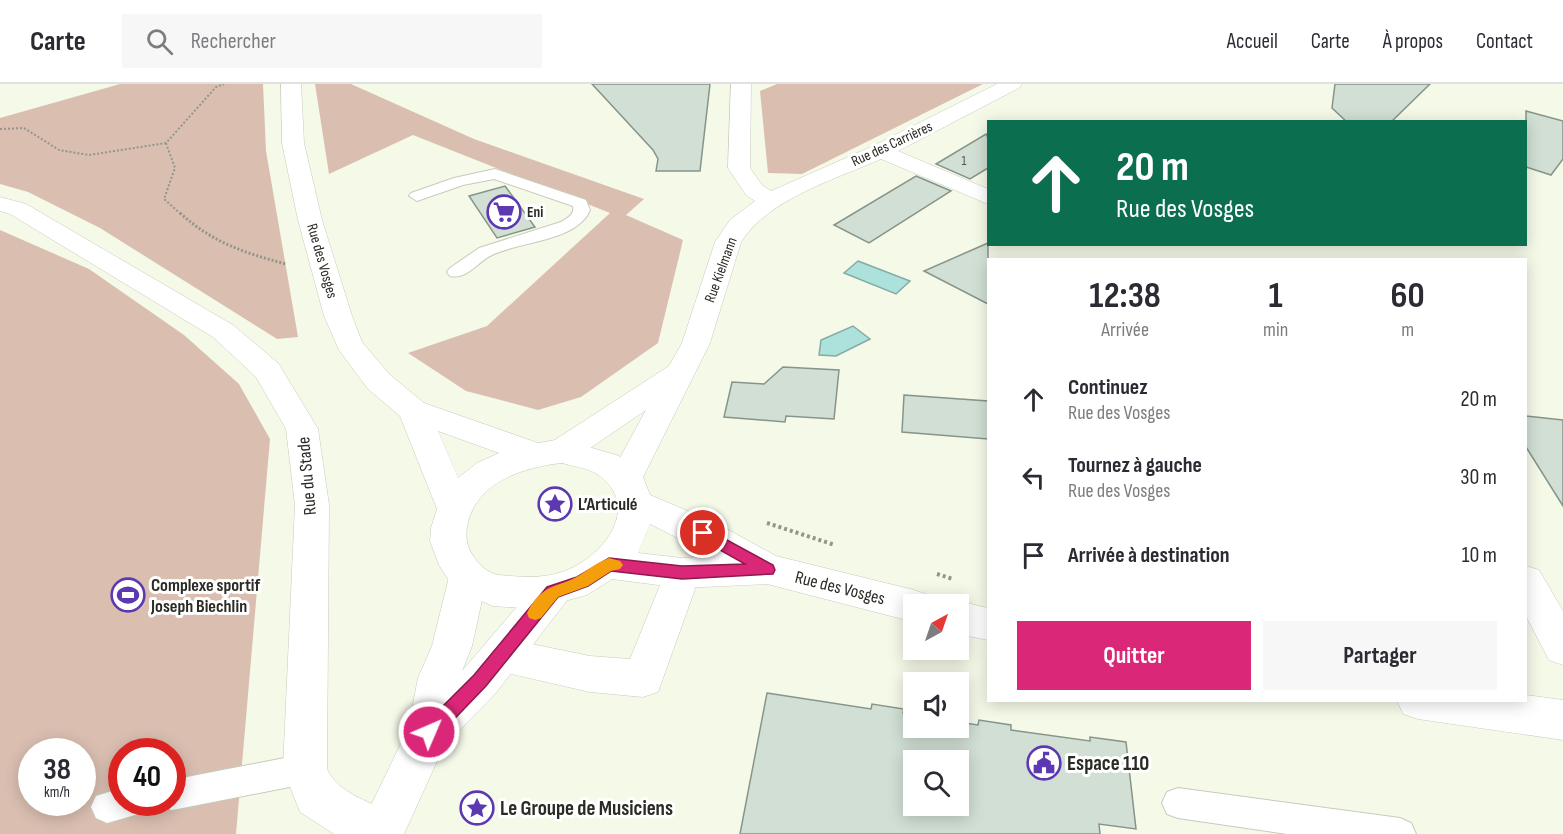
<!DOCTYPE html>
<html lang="fr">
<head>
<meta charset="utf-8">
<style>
	body { margin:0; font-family:"Sofia Sans Condensed",sans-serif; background:#f7f7f7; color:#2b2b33; height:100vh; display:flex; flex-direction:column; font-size:22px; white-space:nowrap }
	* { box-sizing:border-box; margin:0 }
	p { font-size:20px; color:#7c7c81 }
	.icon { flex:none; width:33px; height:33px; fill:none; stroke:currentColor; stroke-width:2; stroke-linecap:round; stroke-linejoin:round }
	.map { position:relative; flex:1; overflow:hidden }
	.panel { position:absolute; left:987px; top:174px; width:540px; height:444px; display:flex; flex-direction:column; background:#fff; border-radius:0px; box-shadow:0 3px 15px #0003 }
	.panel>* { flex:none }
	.hud { position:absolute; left:987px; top:36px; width:540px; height:126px; border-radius:0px; box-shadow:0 3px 15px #0003; background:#0b6e4f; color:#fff; overflow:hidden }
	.needle { width:39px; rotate:40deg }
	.controls { position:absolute; left:903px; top:510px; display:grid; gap:12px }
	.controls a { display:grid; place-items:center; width:66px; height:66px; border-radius:0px; background:#fff; box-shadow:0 3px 15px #0003; font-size:30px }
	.speed { position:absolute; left:18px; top:654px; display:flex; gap:12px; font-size:30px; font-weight:700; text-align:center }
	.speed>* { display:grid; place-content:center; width:78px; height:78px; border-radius:50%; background:#fff; box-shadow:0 3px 15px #0003; line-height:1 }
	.speed small { font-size:15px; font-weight:400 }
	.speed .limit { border:9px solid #d22; background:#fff; color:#111 }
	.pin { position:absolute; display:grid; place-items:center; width:51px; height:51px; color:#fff; margin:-26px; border:3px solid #fff; border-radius:50%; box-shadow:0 2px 6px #0007 }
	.me { position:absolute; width:66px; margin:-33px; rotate:45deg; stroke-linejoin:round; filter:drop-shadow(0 0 4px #0008) }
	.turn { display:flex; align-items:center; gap:21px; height:126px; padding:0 30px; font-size:27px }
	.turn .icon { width:78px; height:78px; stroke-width:2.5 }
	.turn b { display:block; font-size:42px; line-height:51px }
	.eta { display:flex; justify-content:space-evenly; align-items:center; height:102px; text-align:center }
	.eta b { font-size:36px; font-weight:700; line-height:42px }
	.cta { display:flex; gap:12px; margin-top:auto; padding:12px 30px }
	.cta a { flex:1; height:69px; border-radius:0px; background:#db2777; color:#fff; font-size:24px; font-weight:700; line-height:69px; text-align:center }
	.cta a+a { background:#f7f7f7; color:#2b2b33 }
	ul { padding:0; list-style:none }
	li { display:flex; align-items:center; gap:18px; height:78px; padding:0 30px }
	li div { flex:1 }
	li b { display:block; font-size:22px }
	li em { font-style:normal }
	header { display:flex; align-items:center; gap:36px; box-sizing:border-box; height:84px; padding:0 30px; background:#fff; border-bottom:2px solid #e1e1e2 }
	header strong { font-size:28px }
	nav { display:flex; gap:33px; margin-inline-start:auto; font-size:21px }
	.search { width:420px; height:54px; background:#f7f7f7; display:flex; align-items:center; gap:15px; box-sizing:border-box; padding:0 21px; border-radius:0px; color:#7c7c81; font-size:22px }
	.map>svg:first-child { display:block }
</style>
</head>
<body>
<header>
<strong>Carte</strong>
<div class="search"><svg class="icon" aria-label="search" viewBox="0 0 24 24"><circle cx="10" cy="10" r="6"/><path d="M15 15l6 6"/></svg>Rechercher</div>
<nav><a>Accueil</a><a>Carte</a><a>À propos</a><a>Contact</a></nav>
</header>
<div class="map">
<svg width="1563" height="750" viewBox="0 0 1563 750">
	<rect width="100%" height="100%" fill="#f5f9e8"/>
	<path fill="#dabfb1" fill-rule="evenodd" d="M120 0H263L266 67 298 253 277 255 100 144 28 108 0 100V34Z
		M315 0H351L474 55 644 115 626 131 683 156 658 259 581 313 538 326 466 307 408 269 487 242 610 129 413 51 329 90Z
		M777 0H983L802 90 768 89 760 7Z
		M0 146 89 185 184 251 239 300 270 355 236 750H0ZM32 668H82V718H32ZM122 668H172V718H122Z"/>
	<path fill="#ade1db" stroke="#86aaa4" stroke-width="1.5" d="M858 177 910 197 896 210 844 189Z
		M853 242 870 255 836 272 819 271 821 256Z"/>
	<path fill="#d1dfd4" stroke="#87948a" stroke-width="1.5" fill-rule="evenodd" d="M592 0H710L700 87H656L658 75 653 66Z
		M1335 0H1430L1391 38H1347L1332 24Z
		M1526 27 1563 37V75L1551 91 1526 83Z
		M986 50 988 54V84L970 95 936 80Z
		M916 92 951 107 869 159 834 141Z
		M505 102 535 143 497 154 469 112Z
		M988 159V220L924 187Z
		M783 283 839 286 834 335 786 332 785 338 724 333 732 298 764 300Z
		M904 311 988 317V355L902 348Z
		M1526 332 1563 336V422L1526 363Z
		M767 609 871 625 872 620 904 625 903 629 914 631V644H958V638L978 641 979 636 1011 641V646L1090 657V653L1126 658 1136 745 1099 740 1100 750H740ZM914 676H958V722H914Z"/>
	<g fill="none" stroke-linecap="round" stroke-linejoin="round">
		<g stroke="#c8cbbc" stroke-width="2">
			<path id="service" d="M495 85 586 116 590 126C577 158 518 157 490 172 477 179 466 196 450 192L447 188 450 184 479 164 561 138C567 134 575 131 573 122L494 95 463 101 417 117 409 112 411 109 454 94Z
				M305 670 316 675 320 685 316 695 305 700 172 726 161 722 160 718H172V696Z
				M122 704V718H146L142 729 107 739 96 734 91 723 96 712Z
				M1178 704 1400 734 1411 739 1416 750H1287L1178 734 1167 730 1162 719 1167 708Z"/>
		</g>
		<g stroke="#c8cbbc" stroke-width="1">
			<path id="pedestrian" d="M676 489 689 494 695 505 658 608 643 613 590 608 503 588 497 575 503 562 517 557 590 572 630 575 663 494Z"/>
		</g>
		<g stroke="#c8cbbc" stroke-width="1">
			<path id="minor" d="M731 0H751L750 84 762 101 771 107 873 62 997 0H1022L1019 4 898 67 988 105V120L881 75C836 95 768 115 741 158L710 259 638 403 626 406 614 403 609 394 646 326 574 375 562 379 550 375 546 367 550 359 669 282 682 259 715 158 730 136 755 117 746 111 728 84Z
				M0 113 26 120 233 241 279 280 283 287 318 345 329 421 327 685C338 710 374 720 397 730L404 746 403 750H334L300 728 283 685 295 421 286 345 256 293 213 253 10 130 0 127Z
				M1526 482 1539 486 1563 527V581L1549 576 1526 532Z"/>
		</g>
		<g stroke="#c8cbbc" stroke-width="1">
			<path id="tertiary" d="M468 478 481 482 487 493 472 562 462 587 539 497 552 492 565 497 571 508 565 519 495 610 444 662 404 750H357L408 645 418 594 432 562 449 493 455 482Z"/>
		</g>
		<g stroke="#c8cbbc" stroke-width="1">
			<path id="secondary" d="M281 0H301L304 59 322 136 352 232 362 258 390 291 424 319 538 359 562 355 619 372 643 393 650 411 716 439 776 472 914 506 928 511 932 520H914V538L767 500 682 504 612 495 587 511 535 525 493 522 461 508 450 498 439 481 430 457 431 444 437 425 400 332 368 305 339 266 324 232 298 136 282 59ZM438 347 499 369 477 379 458 394ZM562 379C572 382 588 384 597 390 644 422 603 474 562 488 541 495 521 493 499 491 489 490 479 481 474 473 466 463 465 450 468 438 478 397 525 383 562 379ZM650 440 714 472 682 474 638 469Z
				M958 517 988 524V556L958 550V520H947Z
				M1526 611 1563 616V656L1418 635 1403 630 1397 616H1526Z"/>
		</g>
		<path stroke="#93958a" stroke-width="2" stroke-dasharray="2 2" stroke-linecap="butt" d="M0 45 24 44 59 66 89 71 166 59 216 3 224 0
			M166 59 175 84 164 115 182 131"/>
		<path stroke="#93958a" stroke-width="3" stroke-dasharray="2 2" stroke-linecap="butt" d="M180 129C213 159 245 169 286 180"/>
		<path stroke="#93958a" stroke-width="4" stroke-dasharray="3 3" stroke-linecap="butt" d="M767 439 835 461
			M937 490 953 495"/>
		<use href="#service" fill="#fff" fill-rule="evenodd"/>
		<use href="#pedestrian" fill="#fff" fill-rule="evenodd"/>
		<use href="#minor" fill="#fff" fill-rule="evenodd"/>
		<use href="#tertiary" fill="#fff" fill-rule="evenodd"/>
		<use href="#secondary" fill="#fff" fill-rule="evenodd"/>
	</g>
	<path fill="#db2777" stroke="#8e194d" stroke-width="1.5" d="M703 443 773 481 775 486 773 490 682 495 611 487 588 502 558 513 486 602 436 654 429 657 423 654 421 648 423 642 474 591 547 503 577 493 609 474 682 482 745 480 697 453 695 449 697 445Z"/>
	<path fill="#f59e0b" d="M609 474 620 477 623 481 620 485 611 487 588 502 558 513 541 534 535 536 529 534 527 529C542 499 556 505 580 491 589 485 598 478 609 474Z"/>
	<defs>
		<g id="supermarket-ring" transform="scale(1.725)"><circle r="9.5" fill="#fff" stroke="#5c39b1" stroke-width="1.5"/><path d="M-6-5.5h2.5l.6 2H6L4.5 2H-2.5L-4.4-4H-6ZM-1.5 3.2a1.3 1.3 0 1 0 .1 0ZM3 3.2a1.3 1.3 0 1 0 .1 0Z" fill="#5c39b1"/></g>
		<g id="sight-ring" transform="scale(1.725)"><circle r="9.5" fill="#fff" stroke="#5c39b1" stroke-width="1.5"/><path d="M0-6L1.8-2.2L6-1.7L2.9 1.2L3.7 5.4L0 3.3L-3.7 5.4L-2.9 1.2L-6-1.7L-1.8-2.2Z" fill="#5c39b1"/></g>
		<g id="stadium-ring" transform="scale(1.725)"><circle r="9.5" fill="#fff" stroke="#5c39b1" stroke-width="1.5"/><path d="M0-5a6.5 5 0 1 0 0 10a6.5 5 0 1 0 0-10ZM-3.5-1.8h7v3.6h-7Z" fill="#5c39b1"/></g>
		<g id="civic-ring" transform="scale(1.725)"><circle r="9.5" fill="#fff" stroke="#5c39b1" stroke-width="1.5"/><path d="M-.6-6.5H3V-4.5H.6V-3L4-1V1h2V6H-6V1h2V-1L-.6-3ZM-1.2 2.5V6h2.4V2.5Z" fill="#5c39b1"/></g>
	</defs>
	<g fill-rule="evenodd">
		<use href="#supermarket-ring" x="504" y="128"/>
		<use href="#sight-ring" x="555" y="420"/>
		<use href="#stadium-ring" x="128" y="511"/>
		<use href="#civic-ring" x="1044" y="679"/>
		<use href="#sight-ring" x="477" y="724"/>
	</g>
	<g text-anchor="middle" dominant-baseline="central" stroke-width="6" stroke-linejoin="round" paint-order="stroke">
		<g font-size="14" fill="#545851">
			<text x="964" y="76">1</text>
		</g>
		<g font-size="15" fill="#2a2b25" stroke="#fff">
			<text transform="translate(892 60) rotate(-25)">Rue des Carrières</text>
			<text transform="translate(322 177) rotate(74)">Rue des Vosges</text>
			<text transform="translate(721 186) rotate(-70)">Rue Kielmann</text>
		</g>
		<g font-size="15" font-weight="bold" fill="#2a2b25" stroke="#fff" text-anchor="start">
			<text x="527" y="128">Eni</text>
		</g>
		<g font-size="18" fill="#2a2b25" stroke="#fff">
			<text transform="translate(307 392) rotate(-95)">Rue du Stade</text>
			<text transform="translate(840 504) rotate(14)">Rue des Vosges</text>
		</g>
		<g font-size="18" font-weight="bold" fill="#2a2b25" stroke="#fff" text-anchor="start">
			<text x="578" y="420">L’Articulé</text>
			<text x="151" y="501">Complexe sportif<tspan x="151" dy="21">Joseph Biechlin</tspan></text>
		</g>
		<g font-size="21" font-weight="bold" fill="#2a2b25" stroke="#fff" text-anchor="start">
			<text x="1067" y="679">Espace 110</text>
			<text x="500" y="724">Le Groupe de Musiciens</text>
		</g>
	</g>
</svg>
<div class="controls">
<a><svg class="needle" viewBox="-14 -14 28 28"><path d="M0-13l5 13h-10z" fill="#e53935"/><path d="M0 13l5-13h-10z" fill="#7c7c81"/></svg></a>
<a><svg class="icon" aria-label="sound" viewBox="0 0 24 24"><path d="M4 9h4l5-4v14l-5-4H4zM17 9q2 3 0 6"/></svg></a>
<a><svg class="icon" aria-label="search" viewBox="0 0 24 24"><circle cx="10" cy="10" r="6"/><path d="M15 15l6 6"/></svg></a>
</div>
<div class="speed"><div>38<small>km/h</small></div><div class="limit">40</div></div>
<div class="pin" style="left:703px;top:449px;background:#d93025"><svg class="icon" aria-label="arrive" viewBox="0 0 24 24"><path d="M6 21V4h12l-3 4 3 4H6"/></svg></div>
<svg class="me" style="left:429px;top:648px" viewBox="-20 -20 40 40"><circle r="17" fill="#db2777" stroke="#fff" stroke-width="3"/><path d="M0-11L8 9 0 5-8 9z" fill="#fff"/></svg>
<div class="hud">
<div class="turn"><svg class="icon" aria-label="ahead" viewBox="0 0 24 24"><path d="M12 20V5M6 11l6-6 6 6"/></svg><div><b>20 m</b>Rue des Vosges</div></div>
</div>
<section class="panel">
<div class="eta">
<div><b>12:38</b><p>Arrivée</p></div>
<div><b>1</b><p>min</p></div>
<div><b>60</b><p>m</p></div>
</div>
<ul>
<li><svg class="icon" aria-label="ahead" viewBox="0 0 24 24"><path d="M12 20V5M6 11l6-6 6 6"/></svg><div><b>Continuez</b><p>Rue des Vosges</p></div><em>20 m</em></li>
<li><svg class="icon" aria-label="left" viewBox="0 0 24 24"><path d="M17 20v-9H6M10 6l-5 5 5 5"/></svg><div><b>Tournez à gauche</b><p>Rue des Vosges</p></div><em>30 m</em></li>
<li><svg class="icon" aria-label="arrive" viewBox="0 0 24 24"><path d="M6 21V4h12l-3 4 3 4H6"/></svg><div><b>Arrivée à destination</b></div><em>10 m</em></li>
</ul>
<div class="cta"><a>Quitter</a><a>Partager</a></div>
</section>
</div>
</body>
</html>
